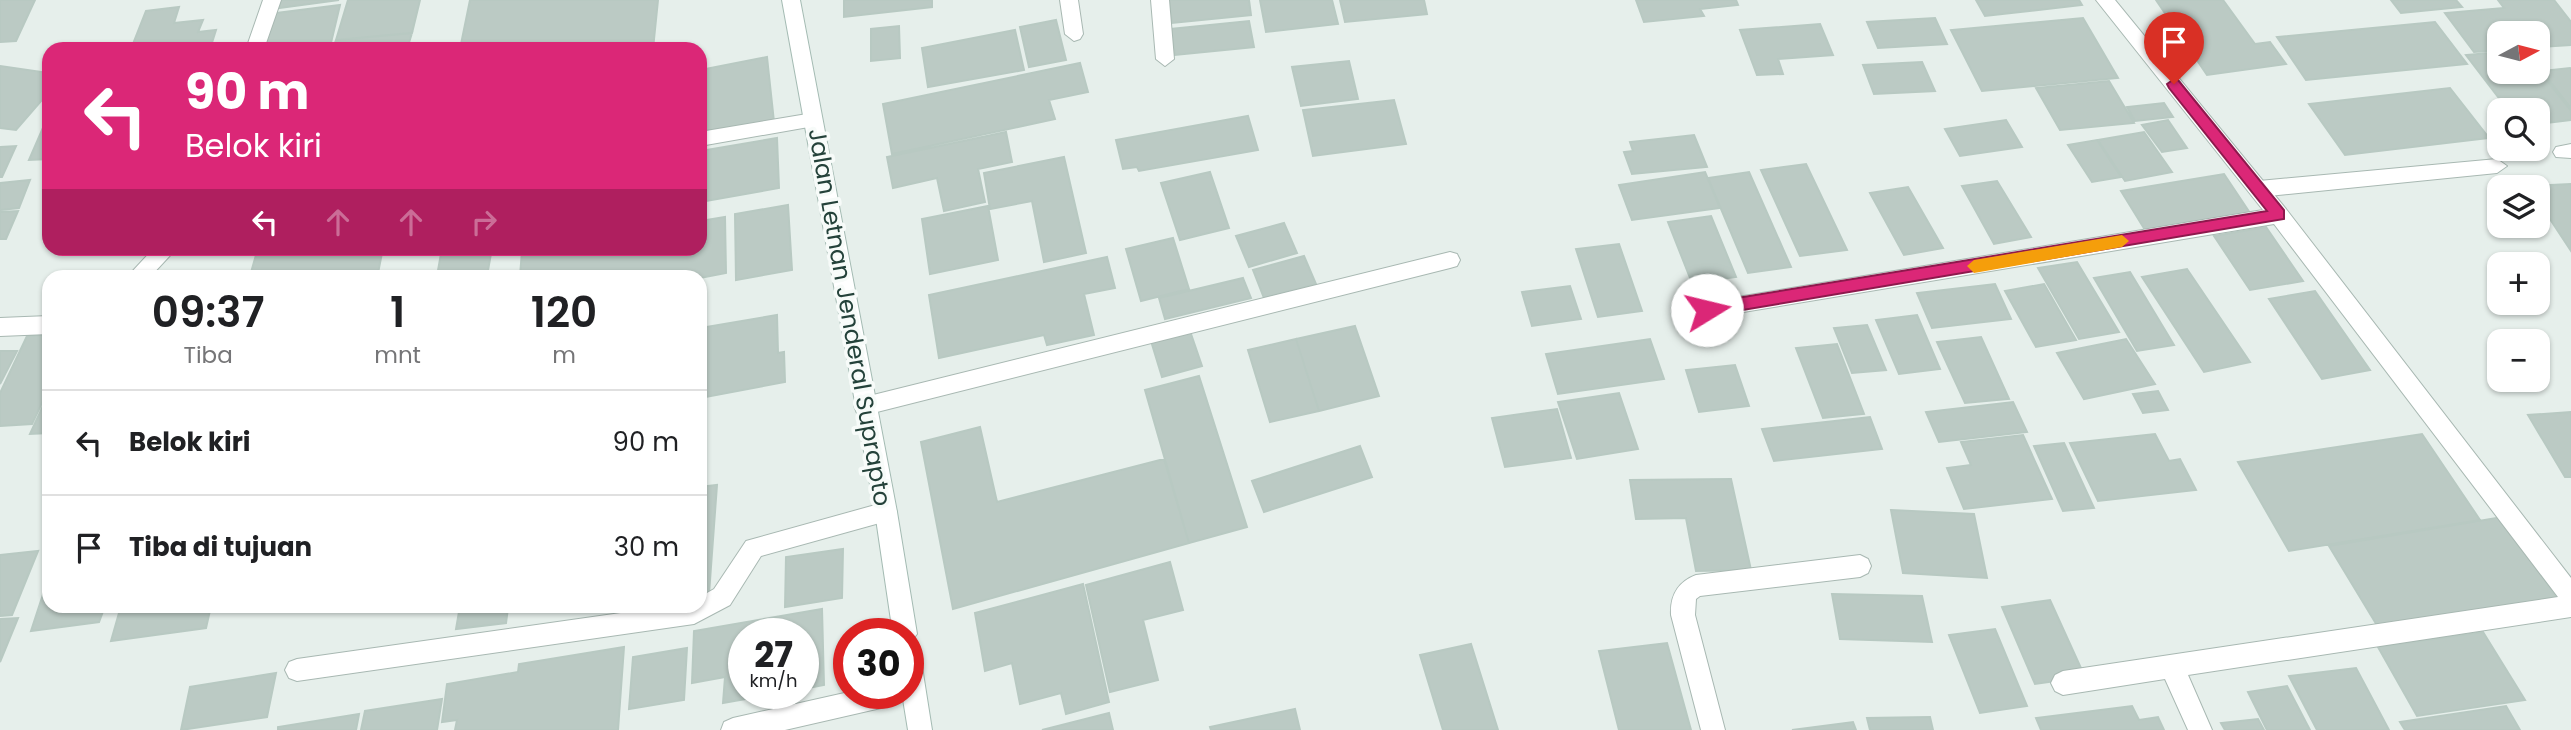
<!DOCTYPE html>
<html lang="id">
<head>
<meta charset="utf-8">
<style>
	body { margin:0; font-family:Poppins,sans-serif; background:#f2f2f2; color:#202124; height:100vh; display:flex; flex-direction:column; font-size:26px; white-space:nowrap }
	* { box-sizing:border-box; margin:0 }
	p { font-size:23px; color:#757577 }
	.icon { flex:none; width:38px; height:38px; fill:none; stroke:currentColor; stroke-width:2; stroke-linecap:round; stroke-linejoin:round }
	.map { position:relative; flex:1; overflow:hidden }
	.sheet { position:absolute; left:42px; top:270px; width:665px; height:343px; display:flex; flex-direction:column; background:#fff; border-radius:21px; box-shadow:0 2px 5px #0004 }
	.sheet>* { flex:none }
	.banner { position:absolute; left:42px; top:42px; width:665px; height:214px; border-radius:21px; box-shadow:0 2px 5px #0004; background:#db2777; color:#fff; overflow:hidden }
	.needle { width:46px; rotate:83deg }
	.buttons { position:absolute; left:2487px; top:21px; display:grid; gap:14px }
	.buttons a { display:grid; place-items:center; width:63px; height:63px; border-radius:14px; background:#fff; box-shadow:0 2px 5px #0004; font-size:35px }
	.speed { position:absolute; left:728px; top:618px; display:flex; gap:14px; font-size:35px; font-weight:700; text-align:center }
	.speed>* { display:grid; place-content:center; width:91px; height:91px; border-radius:50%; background:#fff; box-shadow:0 2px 5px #0004; line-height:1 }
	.speed small { font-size:18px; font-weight:400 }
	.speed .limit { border:10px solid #d22; background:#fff; color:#111 }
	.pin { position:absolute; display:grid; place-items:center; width:60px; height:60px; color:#fff; margin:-72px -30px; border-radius:50% 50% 50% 0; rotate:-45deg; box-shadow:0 0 7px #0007 }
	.pin .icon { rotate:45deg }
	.me { position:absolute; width:77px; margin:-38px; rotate:81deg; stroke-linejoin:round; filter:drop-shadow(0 0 5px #0008) }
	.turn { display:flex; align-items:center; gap:24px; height:147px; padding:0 28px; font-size:32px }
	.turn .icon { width:91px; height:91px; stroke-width:2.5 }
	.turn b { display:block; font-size:49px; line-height:60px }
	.lanes { display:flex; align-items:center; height:66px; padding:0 28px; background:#0003; justify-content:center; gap:35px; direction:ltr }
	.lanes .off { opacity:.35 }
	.eta { display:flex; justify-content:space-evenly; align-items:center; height:119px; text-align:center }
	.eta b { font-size:42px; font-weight:600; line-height:49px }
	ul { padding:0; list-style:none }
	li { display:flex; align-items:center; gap:21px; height:105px; padding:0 28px; border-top:2px solid #e0e0e0 }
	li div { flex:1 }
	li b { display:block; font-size:26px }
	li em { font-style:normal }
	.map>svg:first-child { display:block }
</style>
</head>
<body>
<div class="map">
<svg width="2571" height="730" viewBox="0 0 2571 730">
	<rect width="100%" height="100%" fill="#e6efeb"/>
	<path fill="#bbcac4" stroke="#b8c9c2" stroke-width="2" d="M0 0H35L16 41 0 42Z
		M281 0H339L279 8Z
		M348 0H420L412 33 336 40Z
		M470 0H658L653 49H460Z
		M844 0H932V7L844 17Z
		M1169 0H1249L1251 15 1172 23Z
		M1260 0H1332L1338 24 1266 32Z
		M1340 0H1424L1427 14 1345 22Z
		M1636 0H1736L1738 5 1700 9 1704 16 1644 22Z
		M1976 0H2079L2082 5 1985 16Z
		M2156 0H2223L2255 44 2270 42 2286 64 2207 75Z
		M2391 0H2456L2462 7 2401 13Z
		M2498 0H2554L2571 22V45L2538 47V33H2499V50L2474 52 2445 13 2504 8Z
		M340 5 330 47 260 49 269 14Z
		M179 7 174 23 203 20 198 32 216 30 210 49H131L146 11Z
		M1935 18 1947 44 1878 48 1867 22Z
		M2083 18 2118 78 1982 91 1951 30Z
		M1056 20 1066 60 1029 67 1020 27Z
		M1249 21 1254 47 1175 55 1171 29Z
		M2435 22 2467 64 2306 80 2277 37Z
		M1820 24 1833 55 1778 59 1783 74 1757 75 1740 30Z
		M899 26 900 58 871 61V29Z
		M1015 30 1024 70 928 87 922 48Z
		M412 33 407 49H333L336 40Z
		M2499 52V72H2538V69L2571 111V120L2538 124V110H2508L2466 55Z
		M767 57 774 122 700 136V70Z
		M1349 61 1358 99 1301 106 1292 67Z
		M1922 62 1935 91 1874 94 1863 65Z
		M1080 63 1088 92 1049 100 1055 119 892 154 883 104Z
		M0 66 49 73V92L16 130 0 128Z
		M2570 68 2571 69V108L2542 71Z
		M2109 81 2134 123 2060 130 2036 88Z
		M2450 88 2489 138 2345 155 2309 104Z
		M1394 100 1406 144 1313 156 1303 110Z
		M2164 103 2173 117 2135 121 2127 107Z
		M49 114V159L29 160Z
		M1248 116 1258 150 1139 171 1137 167 1123 169 1116 140Z
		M2006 120 2022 147 1960 156 1945 129Z
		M2168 120 2187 148 2162 152 2142 125Z
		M1006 132 1012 162 978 169 985 202 944 211 937 178 893 188 887 157Z
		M2144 132 2172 172 2125 181 2098 140Z
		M1694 135 1707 167 1632 174 1624 152 1633 151 1630 142Z
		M777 138 779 188 700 202V151Z
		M2097 140 2121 177 2092 182 2068 145Z
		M16 146 2 177H0V147Z
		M1064 157 1086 253 1044 262 1032 201 990 209 984 173Z
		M1806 164 1847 250 1800 256 1761 170Z
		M1210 172 1229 228 1180 240 1161 183Z
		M1705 172 1720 208 1632 220 1619 185Z
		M1749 172 1791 267 1748 273 1708 178Z
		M2224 174 2250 213 2145 230 2121 191Z
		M30 180 19 208 0 210V183Z
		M1997 181 2031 237 1994 244 1962 186Z
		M2571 184V251L2538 201V187L2528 186Z
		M1908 187 1943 248 1904 255 1870 193Z
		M788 205 792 270 736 280 735 214Z
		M988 206 998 260 930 274 922 219Z
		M18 211 6 239H0V212Z
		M1711 216 1736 277 1692 283 1668 222Z
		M725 217 726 273 700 278 520 276 522 251 700 248V221Z
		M1284 223 1297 253 1249 267 1236 236Z
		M2266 227 2303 281 2250 290 2214 236Z
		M1173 238 1189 289 1141 301 1126 249Z
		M1619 244 1642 311 1598 317 1576 249Z
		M258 248H383L378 273 345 276H250Z
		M442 248H492L487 276H437Z
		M1304 256 1316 284 1264 298 1253 270Z
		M1107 257 1115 288 1084 294 1094 335 1047 345 1044 335 939 358 929 295Z
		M2077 262 2119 332 2079 339 2038 268Z
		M2187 269 2250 362 2204 372 2142 277Z
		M2130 272 2174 345 2137 351 2094 278Z
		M1243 278 1251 298 1165 319 1159 298Z
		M1995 284 2011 319 1932 328 1917 293Z
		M2044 284 2076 340 2036 347 2005 291Z
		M1570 286 1581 319 1532 326 1522 292Z
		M2315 291 2370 370 2322 379 2269 299Z
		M777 315 778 353 784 352 785 382 700 398V328Z
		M1917 315 1940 369 1899 374 1876 320Z
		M1867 325 1886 370 1852 373 1834 328Z
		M1355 326 1379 396 1319 411 1296 339Z
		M1190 331 1202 366 1162 377 1151 341Z
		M49 335V388L32 424 0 426V393L27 336Z
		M1981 337 2009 399 1965 403 1937 342Z
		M1296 339 1319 411 1270 422 1248 350Z
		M1650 339 1664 379 1558 394 1546 354Z
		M2126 339 2155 384 2084 399 2057 353Z
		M1837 344 1864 414 1823 418 1796 348Z
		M0 351H17L0 384Z
		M1735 365 1749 406 1699 412 1686 370Z
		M1199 376 1247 527 1189 543 1145 390Z
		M2158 391 2168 410 2143 413 2133 394Z
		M49 393V433L30 434Z
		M1619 393 1638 449 1577 459 1558 402Z
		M2013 402 2027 432 1939 442 1926 412Z
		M1557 409 1571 458 1505 467 1492 418Z
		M2571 412V477H2565L2528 415Z
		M1870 417 1882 449 1774 461 1762 429Z
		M980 427 997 502 1164 459 1189 543 953 609 921 442Z
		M2155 434 2169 461 2180 459 2196 490 2098 501 2070 443Z
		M2422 434 2480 520 2289 551 2238 462Z
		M2023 435 2052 499 1964 509 1947 468 1971 465 1961 442Z
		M2064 443 2094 508 2063 511 2034 446Z
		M1360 446 1372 477 1264 512 1252 481Z
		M1731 479 1751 570 1696 571 1686 518 1636 519 1630 480Z
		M717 485 709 594 700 596V487Z
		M1891 510 1974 514 1987 578 1903 573Z
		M2502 517 2559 601 2381 632 2329 546Z
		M843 549 842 598 785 607 786 557Z
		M38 551 12 615 0 616V555Z
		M1170 562 1183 610 1143 620 1158 680 1110 692 1086 585Z
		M49 576V606H105L99 622 31 631Z
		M1083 584 1109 702 1066 714 1061 693 1020 704 1012 663 985 671 975 613Z
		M1832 594 1922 596 1932 642 1840 639Z
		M2050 600 2085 677 2035 684 2002 607Z
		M121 606H211L206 628 111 641Z
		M460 606H526L508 608 506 623 456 629Z
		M822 609 824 685 803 689V634H744V693H779L723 703 725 677 692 683 694 631Z
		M18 618 0 662V619Z
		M1995 629 2027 706 1980 713 1949 635Z
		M2483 632 2525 700 2417 716 2378 647Z
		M1667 643 1691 730H1619L1599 651Z
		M1471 644 1498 730H1443L1420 655Z
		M624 647 618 730H455L457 720 442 722 447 684 518 672 519 664Z
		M687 648 684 700 629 709 633 657Z
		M2356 668 2389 730H2317L2289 676Z
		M276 673 267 717 181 730 190 687Z
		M2287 686 2310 730H2267L2248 692Z
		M442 699 437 730H361L365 711Z
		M2132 706 2139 720 2158 717 2164 730H2041L2036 718Z
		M2506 706 2520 730H2405L2400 722Z
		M1295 709 1300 730H1211L1210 727Z
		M1109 713 1113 730H1042Z
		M359 714 356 730H278V727Z
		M1930 717 1933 730H1870L1867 718Z
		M2258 719 2264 730H2225L2221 723Z
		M1853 722 1856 730H1792Z"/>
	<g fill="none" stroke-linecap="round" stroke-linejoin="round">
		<g stroke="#a8b8b2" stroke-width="2">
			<path id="lane" d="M263 0H281L264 49H246Z
				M1060 0H1078L1083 34 1080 39 1074 41 1065 34Z
				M1151 0H1169L1174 59 1165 66 1156 59Z
				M813 113 822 120 820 125 700 146V132Z
				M2497 159 2507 166 2497 173 2259 197 2252 194 2249 189 2252 184 2259 181Z
				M154 248H177L151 276H128Z
				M49 316V334L0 336V318Z
				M886 502 894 505 897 512 894 519 761 556 730 605 694 624 297 681 289 678 285 670 289 662 297 659 670 606H700V597L714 589 746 541Z"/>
		</g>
		<g stroke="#a8b8b2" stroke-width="2">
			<path id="street" d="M2096 0H2115L2286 209 2571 578V617L2188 675 2212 730H2188L2165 679 2063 695 2055 691 2051 683 2055 675 2063 671 2558 597 2274 224 1707 318 1700 316 1697 310 1700 304 1707 302 2263 210Z
				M2571 144V158L2556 157 2553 152 2556 147Z
				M1450 252 1457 254 1460 260 1457 266 1450 268 865 415 857 413 854 406 857 399 865 397Z
				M1860 555 1868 559 1871 566 1868 573 1860 577 1700 596 1696 599 1695 615 1725 730H1701L1671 615C1670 595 1678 582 1696 575Z
				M849 692 906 693 902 701 894 705 785 730H721L724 722 733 718Z"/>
		</g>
		<g stroke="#a4bbb3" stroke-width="2">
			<path id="secondary" d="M782 0H800L897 512 917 634 910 643 916 646 920 654 932 730H908L902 693H908V634H893L875 512Z"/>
		</g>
		<use href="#lane" fill="#fff" fill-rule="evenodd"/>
		<use href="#street" fill="#fff" fill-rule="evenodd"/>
		<use href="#secondary" fill="#fff" fill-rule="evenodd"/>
	</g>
	<path fill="#db2777" stroke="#8e194d" stroke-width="2" d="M2174 79 2178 80 2284 210V219L1707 316 1699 310 1707 303 2267 211 2169 88 2167 84Z"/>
	<path fill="#f59e0b" d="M2122 235 2129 241 2122 247 1974 273 1967 266 1974 260Z"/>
	<g text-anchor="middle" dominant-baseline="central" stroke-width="7" stroke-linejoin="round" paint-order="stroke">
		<g font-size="24" fill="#24423a" stroke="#f7fbf9">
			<text transform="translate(850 317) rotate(80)">Jalan Letnan Jenderal Suprapto</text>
		</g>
	</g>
</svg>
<div class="buttons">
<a><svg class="needle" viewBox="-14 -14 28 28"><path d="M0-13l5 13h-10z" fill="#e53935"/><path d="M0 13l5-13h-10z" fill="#757577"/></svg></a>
<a><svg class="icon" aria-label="search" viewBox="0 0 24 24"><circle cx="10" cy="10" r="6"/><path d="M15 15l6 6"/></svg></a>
<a><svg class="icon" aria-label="layers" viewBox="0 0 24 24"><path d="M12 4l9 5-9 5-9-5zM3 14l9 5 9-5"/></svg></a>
<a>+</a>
<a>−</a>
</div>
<div class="speed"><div>27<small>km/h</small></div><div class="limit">30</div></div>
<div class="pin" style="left:2174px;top:84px;background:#d93025"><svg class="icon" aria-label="arrive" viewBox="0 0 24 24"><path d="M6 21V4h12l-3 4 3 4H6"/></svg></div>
<svg class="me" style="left:1707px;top:310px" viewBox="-20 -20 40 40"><circle r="19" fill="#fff"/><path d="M0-13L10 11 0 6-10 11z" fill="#db2777"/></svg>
<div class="banner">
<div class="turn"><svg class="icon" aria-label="left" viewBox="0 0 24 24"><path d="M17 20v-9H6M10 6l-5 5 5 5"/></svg><div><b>90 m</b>Belok kiri</div></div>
<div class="lanes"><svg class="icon" aria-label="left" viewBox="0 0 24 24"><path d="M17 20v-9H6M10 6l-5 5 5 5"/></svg><svg class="icon off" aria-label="ahead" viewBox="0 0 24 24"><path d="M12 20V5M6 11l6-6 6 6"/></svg><svg class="icon off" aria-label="ahead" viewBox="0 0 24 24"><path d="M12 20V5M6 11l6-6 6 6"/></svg><svg class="icon off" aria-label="right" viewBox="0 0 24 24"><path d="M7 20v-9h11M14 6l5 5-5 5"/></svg></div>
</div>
<section class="sheet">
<div class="eta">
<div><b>09:37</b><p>Tiba</p></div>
<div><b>1</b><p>mnt</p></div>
<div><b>120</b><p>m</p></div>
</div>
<ul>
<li><svg class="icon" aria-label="left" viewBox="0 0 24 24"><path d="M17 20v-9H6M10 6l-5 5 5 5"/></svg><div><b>Belok kiri</b></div><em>90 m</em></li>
<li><svg class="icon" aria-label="arrive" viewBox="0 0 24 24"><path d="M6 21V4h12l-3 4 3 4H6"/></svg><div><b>Tiba di tujuan</b></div><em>30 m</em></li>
</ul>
</section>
</div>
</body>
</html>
